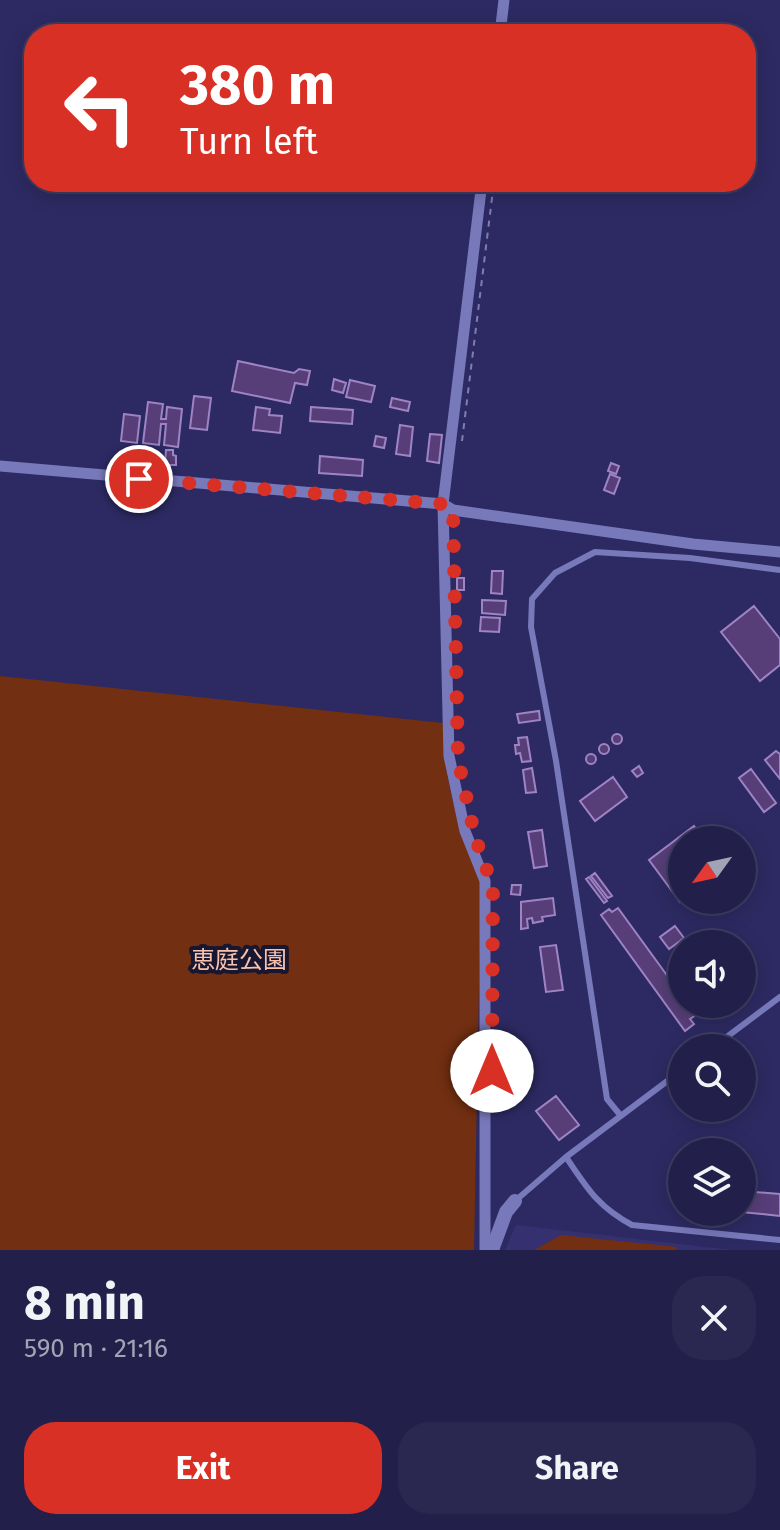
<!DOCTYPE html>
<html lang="en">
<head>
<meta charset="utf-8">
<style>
	body { margin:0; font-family:"Fira Sans","Noto Sans JP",sans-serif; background:#2a2851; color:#f1f3f6; height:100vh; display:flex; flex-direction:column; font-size:30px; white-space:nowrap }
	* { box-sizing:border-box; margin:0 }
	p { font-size:26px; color:#a2a3b5 }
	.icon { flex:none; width:44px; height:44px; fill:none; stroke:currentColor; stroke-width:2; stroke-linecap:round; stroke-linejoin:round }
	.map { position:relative; height:1250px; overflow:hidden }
	.details { display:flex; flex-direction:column; background:#22204a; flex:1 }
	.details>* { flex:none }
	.hud { position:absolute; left:24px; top:24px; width:732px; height:168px; border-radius:32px; box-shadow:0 4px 20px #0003,0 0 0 2px #3f3e62; background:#d93025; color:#fff; overflow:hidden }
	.needle { width:52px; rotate:237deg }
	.fabs { position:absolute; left:668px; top:826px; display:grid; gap:16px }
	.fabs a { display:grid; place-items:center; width:88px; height:88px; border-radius:50%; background:#22204a; box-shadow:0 4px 20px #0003,0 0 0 2px #3f3e62; font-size:40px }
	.pin { position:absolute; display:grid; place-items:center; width:68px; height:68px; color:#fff; margin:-34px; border:4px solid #fff; border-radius:50%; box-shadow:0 2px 8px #0007 }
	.me { position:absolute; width:88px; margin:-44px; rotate:0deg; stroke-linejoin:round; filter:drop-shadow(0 0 6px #0008) }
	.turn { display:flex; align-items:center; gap:28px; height:168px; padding:0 24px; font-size:36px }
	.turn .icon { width:104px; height:104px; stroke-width:2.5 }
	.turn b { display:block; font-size:56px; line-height:68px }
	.round { display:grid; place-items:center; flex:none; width:84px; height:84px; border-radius:32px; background:#2a2851 }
	.summary { display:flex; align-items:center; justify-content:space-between; height:136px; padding:0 24px }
	h1 { font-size:48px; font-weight:700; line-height:60px }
	.cta { display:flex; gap:16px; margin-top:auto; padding:16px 24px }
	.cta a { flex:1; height:92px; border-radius:32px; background:#d93025; color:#fff; font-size:32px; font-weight:700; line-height:92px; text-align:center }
	.cta a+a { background:#2a2851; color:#f1f3f6 }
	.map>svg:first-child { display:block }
</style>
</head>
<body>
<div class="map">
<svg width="780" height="1250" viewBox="0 0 780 1250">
	<rect width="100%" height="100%" fill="#2d2a63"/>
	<path fill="#353171" d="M516 1225 731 1250H505Z"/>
	<path fill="#722f11" d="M0 676 443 723C442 779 460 830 481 881L474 1250H0Z
		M561 1235 677 1247 676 1250H534Z"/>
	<path fill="#573e78" stroke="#9e84c5" stroke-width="2" d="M238 361 294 373 299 369 310 371 307 385 295 383 290 403 232 391Z
		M334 379 346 383 343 393 332 390Z
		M350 380 375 386 371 402 346 397Z
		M194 396 211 398 207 430 190 428Z
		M392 398 410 402 408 411 390 407Z
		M148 402 163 404 161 419H166L167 407 182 409 178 447 164 445 166 424H161L159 445 143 443Z
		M256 407 270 409 269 415 282 416 280 433 253 430Z
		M311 407 353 410 352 424 310 421Z
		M124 414 140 416 137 443 121 441Z
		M400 425 413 427 410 456 396 454Z
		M430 434 442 435 439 463 427 461Z
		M376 436 386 438 384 448 374 446Z
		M166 450H173V455L176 456V465H165Z
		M320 456 363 460 362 476 319 473Z
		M611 463 619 466 616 474 608 471Z
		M610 474 620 478 614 494 604 490Z
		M492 571H503L502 594 491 593Z
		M457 578H464V590H457Z
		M482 600 506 601 505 615 482 613Z
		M754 606 780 639V665L760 681 721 632Z
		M481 617 500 618 499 632 480 631Z
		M539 711 540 720 519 723 517 714Z
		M612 739a5 5 0 1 1 10 0a5 5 0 1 1-10 0Z
		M527 737 531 761 522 762 520 753 516 754 515 745H519L518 738Z
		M599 749a5 5 0 1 1 10 0a5 5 0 1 1-10 0Z
		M776 751 780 754V779L765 760Z
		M586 759a5 5 0 1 1 10 0a5 5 0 1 1-10 0Z
		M639 766 643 773 637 777 632 771Z
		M532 768 536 792 526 793 523 770Z
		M751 769 776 803 764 812 739 778Z
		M613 777 627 797 595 821 580 801Z
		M694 826 704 840H682L683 900 680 902 649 860Z
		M542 830 547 866 534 868 528 832Z
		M595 873 612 896 608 898 591 876Z
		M589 877 607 901 604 903 586 879Z
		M512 885H521L520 895 511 894Z
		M553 898 555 915 542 917 543 921 533 923 532 918 527 919 528 928 521 929V902Z
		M618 908 682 996V1004H688L696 1015 690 1019 694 1024 685 1031 601 915 609 909 612 912Z
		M675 926 684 938 669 949 660 937Z
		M556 945 563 990 546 992 540 947Z
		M556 1096 579 1125 559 1140 536 1111Z
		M742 1191 780 1194V1216L742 1212Z"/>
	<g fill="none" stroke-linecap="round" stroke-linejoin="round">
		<path stroke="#7f7ead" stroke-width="2" stroke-dasharray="6 6" stroke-linecap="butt" d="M462 441 494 182"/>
		<path stroke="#7879ba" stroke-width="6" d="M712 1048 780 997
			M621 1116 607 1099 556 761 531 627 532 599 555 573 595 552 690 558 780 570
			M566 1157C587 1188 598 1207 632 1225L780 1240
			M515 1201 566 1157 682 1070"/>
		<path stroke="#7879ba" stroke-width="11" d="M500 34 504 0
			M482 182 443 504 449 756 465 831 485 881V1250
			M0 466 443 504 453 510 693 544 780 552"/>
		<path stroke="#7879ba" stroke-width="14" d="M492 1250 506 1212 515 1201"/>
	</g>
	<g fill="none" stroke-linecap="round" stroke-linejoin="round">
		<path stroke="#d93025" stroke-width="14" stroke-dasharray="0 25.2" d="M139 479 443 504 453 510 458 759 475 837 493 887 492 1071"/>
	</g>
	<g text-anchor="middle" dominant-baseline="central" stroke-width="8" stroke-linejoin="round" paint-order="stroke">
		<g font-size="24" fill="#fac2ac" stroke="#181731">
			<text x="239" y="960">恵庭公園</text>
		</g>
	</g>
</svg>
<div class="fabs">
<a><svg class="needle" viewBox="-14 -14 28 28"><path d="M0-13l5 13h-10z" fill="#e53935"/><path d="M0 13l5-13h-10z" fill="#a2a3b5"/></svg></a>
<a><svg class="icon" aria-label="sound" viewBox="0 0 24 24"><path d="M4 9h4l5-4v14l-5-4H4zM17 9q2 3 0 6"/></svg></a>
<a><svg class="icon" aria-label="search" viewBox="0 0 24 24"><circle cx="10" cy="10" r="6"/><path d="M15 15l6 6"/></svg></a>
<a><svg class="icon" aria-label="layers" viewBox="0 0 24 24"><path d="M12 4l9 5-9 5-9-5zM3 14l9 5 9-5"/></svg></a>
</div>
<div class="pin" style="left:139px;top:479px;background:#d93025"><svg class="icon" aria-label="arrive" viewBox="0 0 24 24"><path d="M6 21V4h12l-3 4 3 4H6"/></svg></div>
<svg class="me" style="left:492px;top:1071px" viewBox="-20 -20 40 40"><circle r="19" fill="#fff"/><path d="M0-13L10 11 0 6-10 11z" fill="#d93025"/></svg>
<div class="hud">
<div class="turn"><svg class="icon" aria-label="left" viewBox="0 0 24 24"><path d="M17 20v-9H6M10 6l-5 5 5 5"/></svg><div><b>380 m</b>Turn left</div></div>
</div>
</div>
<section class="details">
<div class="summary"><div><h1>8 min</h1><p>590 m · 21:16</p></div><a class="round"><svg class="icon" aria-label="close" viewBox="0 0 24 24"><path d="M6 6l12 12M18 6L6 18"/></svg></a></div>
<div class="cta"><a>Exit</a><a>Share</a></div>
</section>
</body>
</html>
